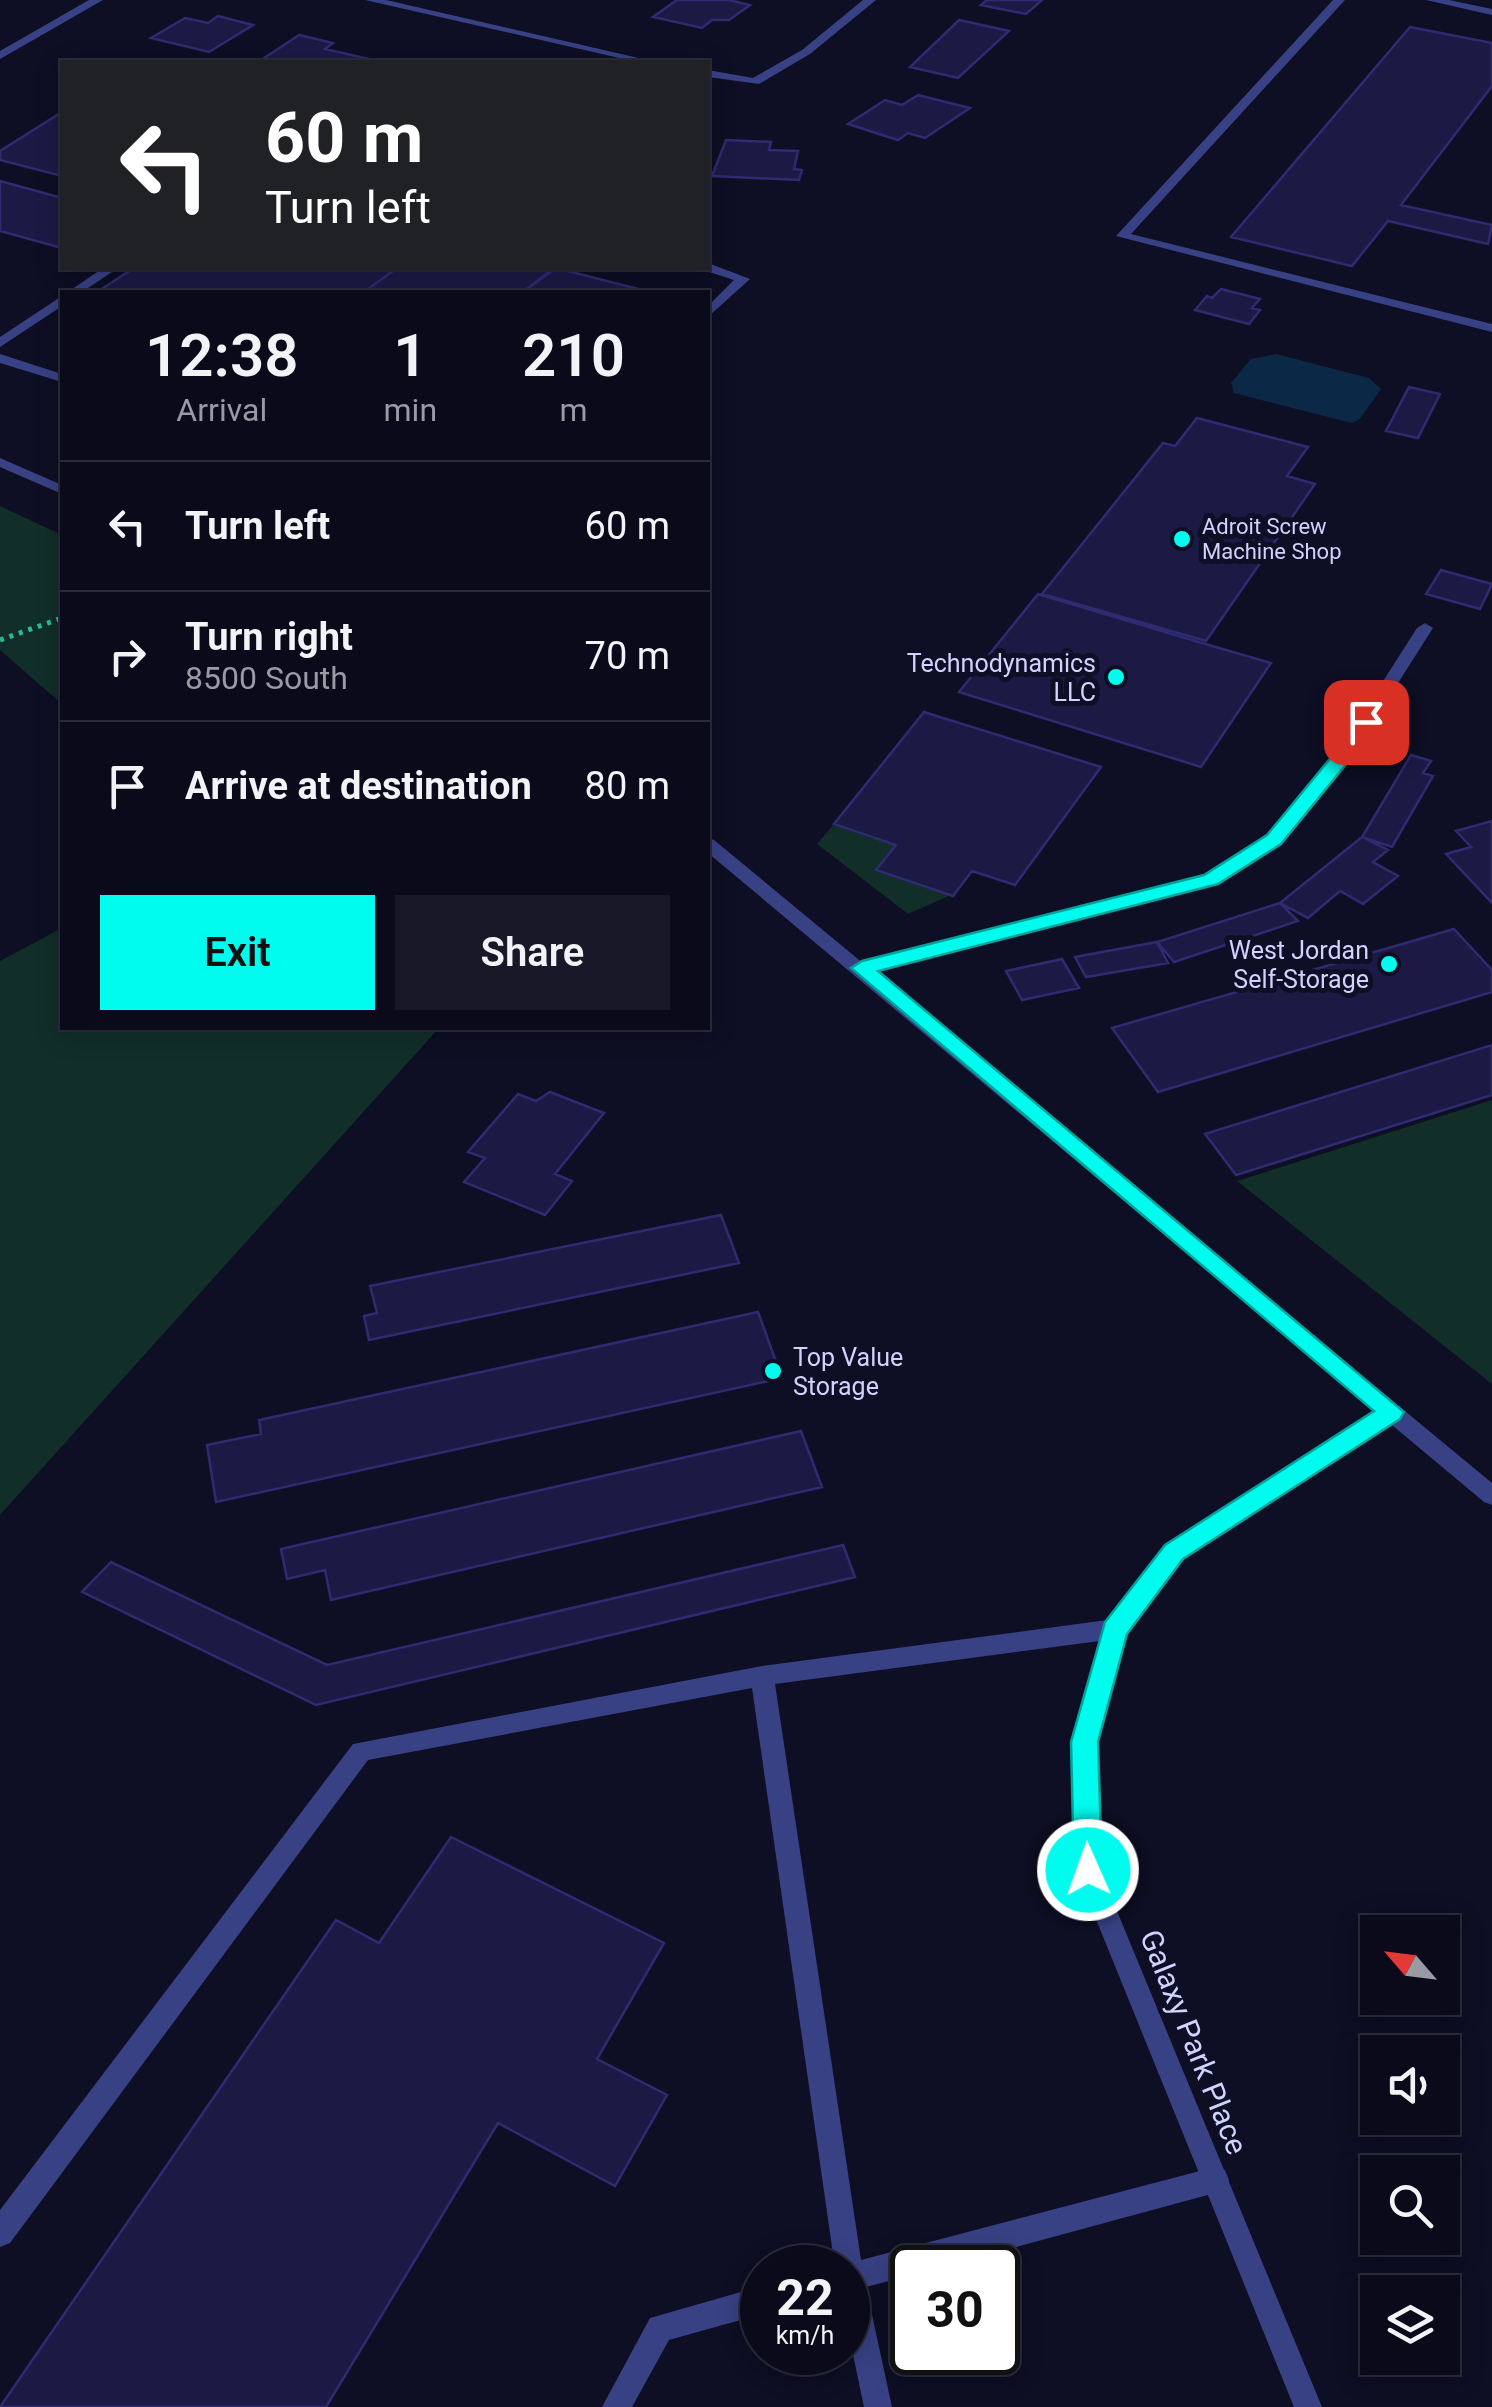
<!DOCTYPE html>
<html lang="en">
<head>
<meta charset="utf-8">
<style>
	body { margin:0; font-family:Roboto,sans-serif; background:#181828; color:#f1f3f6; height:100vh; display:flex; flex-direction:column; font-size:38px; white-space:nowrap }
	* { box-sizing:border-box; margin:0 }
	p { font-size:32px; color:#999aa3 }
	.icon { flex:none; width:55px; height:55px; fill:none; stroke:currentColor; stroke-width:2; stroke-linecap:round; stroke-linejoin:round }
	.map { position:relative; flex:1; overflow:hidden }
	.sheet { position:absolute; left:60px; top:290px; width:650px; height:740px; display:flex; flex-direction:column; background:#0a0a1b; border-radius:0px; box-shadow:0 5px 25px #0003,0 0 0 2px #2a2b3a }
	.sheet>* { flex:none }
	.guide { position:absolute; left:60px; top:60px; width:650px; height:210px; border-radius:0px; box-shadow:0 5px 25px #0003,0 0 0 2px #2a2b3a; background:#202124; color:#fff; overflow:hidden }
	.needle { width:65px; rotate:298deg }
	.controls { position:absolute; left:1360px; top:1915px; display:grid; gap:20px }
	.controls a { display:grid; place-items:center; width:100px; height:100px; border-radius:0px; background:#0a0a1b; box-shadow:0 5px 25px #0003,0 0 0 2px #2a2b3a; font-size:50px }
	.speed { position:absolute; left:740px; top:2245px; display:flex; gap:20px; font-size:50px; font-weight:700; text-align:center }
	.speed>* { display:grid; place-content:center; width:130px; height:130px; border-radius:50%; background:#0a0a1b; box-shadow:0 5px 25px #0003,0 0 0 2px #2a2b3a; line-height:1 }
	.speed small { font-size:25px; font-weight:400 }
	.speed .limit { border:5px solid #111; border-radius:15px; background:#fff; color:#111 }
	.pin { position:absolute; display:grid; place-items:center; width:85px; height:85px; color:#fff; margin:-42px; border-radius:20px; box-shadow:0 5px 15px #0006 }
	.me { position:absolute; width:110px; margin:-55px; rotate:358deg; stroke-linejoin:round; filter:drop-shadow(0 0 8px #0008) }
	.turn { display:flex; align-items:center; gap:35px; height:210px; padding:0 40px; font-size:45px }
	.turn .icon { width:130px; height:130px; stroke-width:2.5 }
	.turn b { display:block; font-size:70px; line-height:85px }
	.eta { display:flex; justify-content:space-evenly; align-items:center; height:170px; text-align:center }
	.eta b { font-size:60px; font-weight:600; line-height:70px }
	.primary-button { display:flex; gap:20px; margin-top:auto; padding:20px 40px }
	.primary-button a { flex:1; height:115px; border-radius:0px; background:#00fcee; color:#111; font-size:40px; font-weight:600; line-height:115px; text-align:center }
	.primary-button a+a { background:#181828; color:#f1f3f6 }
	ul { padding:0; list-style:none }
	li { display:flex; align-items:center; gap:30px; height:130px; padding:0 40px; border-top:2px solid #2a2b3a }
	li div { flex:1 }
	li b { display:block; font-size:38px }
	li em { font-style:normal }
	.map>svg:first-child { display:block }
</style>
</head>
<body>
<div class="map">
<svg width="1492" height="2407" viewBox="0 0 1492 2407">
	<rect width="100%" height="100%" fill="#0e0e24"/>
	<path fill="#112e28" d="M0 506 62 535V704L0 650Z
		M834 824 896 845 877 870 951 895 908 914 817 844Z
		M62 928V1028H439L0 1515V961Z
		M1492 1100V1384L1237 1181Z"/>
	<path fill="#0b2946" d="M1276 354 1369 378 1381 389 1360 419 1352 423 1234 393 1231 383 1251 359Z"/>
	<path fill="#1c1a45" stroke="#2e2b71" stroke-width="2.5" d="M677 0H729L750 5 729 20H712L702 28 653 17Z
		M987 0H1042L1026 14 981 5Z
		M218 16 253 25 209 52 151 38 185 18 208 23Z
		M959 20 1009 31 958 78 910 67Z
		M1410 27 1492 43V86L1401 205 1492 225 1488 244 1388 221 1352 266 1231 237Z
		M299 35 333 43 325 49 382 62H258Z
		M918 95 970 108 925 138 908 133 898 140 848 124 885 100 902 105Z
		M62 112V176L0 160V151Z
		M726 140 771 142 769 150 798 151 794 169 802 170 799 180 712 176Z
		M0 181 62 198V248L0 231Z
		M134 268H397L364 292H97Z
		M397 268H554L523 292H364Z
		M556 268 650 292H523Z
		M1221 289 1260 299 1252 308 1260 310 1249 324 1195 310 1207 296 1212 298Z
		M1409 387 1440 394 1418 438 1386 431Z
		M1197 418 1308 447 1287 476 1315 484 1206 641 1042 594 1163 443 1175 446Z
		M1441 570 1492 584 1480 609 1426 594Z
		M1038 594 1202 643 1271 663 1201 767 959 692Z
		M924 712 1101 767 1015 885 972 871 953 896 876 870 896 845 834 824Z
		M1411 755 1431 761 1423 773 1433 776 1392 847 1362 837Z
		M1492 821V903L1446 854 1471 847 1456 831Z
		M1362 837 1388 850 1373 862 1398 876 1363 904 1340 891 1308 918 1280 903Z
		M1280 903 1298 921 1174 962 1157 942Z
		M1454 929 1492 970V992L1158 1092 1112 1028Z
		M1157 942 1168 963 1086 977 1075 957Z
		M1062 959 1079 988 1022 1000 1006 971Z
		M1492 1045V1095L1236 1175 1205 1134Z
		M550 1092 604 1113 555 1174 572 1181 545 1215 464 1182 485 1158 468 1152 518 1094 536 1101Z
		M721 1215 739 1263 369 1340 364 1316 377 1313 370 1286Z
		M758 1312 782 1378 216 1502 207 1445 261 1434 259 1420Z
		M801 1431 822 1487 331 1600 325 1570 287 1579 281 1549Z
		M843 1545 855 1577 316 1705 82 1592 111 1562 327 1665Z
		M451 1837 664 1943 597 2059 667 2095 615 2186 498 2123 326 2407H0L336 1920 379 1943Z"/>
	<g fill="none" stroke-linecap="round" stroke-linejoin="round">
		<path stroke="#2db799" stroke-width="5" stroke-dasharray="4 6" stroke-linecap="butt" d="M0 640 62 618"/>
		<path fill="#384184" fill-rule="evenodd" d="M1333 0H1345L1131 234 1492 324V332L1116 236Z
			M1426 0H1449L1492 9V15Z
			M708 263 750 279 708 317V306L734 280 703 270 702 268H708Z
			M103 268H118L82 292H68Z
			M62 296V306L0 347V337Z
			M0 354 62 374V382L0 363Z
			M1115 1619 1123 1622 1127 1629 1123 1636 1115 1639 775 1684 861 2260 1215 2167 1225 2170 1229 2180 1225 2190 1215 2193 939 2268H912V2275L866 2287 892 2407H864L848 2331V2268H835L752 1688 368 1760 10 2243 0 2247V2210L353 1744 762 1666Z
			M762 2286V2314L669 2340 632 2407H602L650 2318Z"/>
		<path fill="#384184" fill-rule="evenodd" d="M89 0H103L0 59V51Z
			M365 0H386L656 62H637Z
			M863 0H876L810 54 759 84 708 77V70L753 78 802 50Z
			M1425 623 1433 628 1351 757 1280 844 1217 884 862 974 853 968 862 962 1205 876 1268 836 1339 750 1417 628Z
			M1392 1404 1400 1406 1403 1412 1400 1418 1182 1559 1126 1633 1096 1742 1100 1870 1322 2407H1294L1076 1870 1072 1742 1103 1629 1166 1545Z"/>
		<path fill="#384184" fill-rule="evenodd" d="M0 458 62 485V494L0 467Z
			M708 838 714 840 1492 1483V1505L1484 1502 708 853Z"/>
	</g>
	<path fill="#00fcee" stroke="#00a49b" stroke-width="2.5" d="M1366 716 1375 722 1352 757 1281 844 1218 884 878 971 1404 1412 1400 1419 1183 1559 1127 1634 1098 1742 1102 1870 1098 1879 1088 1882 1078 1879 1074 1870 1071 1742 1105 1622 1165 1545 1374 1411 851 968 862 961 1204 875 1267 835 1338 749 1359 718Z"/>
	<g fill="#00fcee" stroke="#0e0e24" stroke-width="4">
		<circle cx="1182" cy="539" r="10"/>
		<circle cx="1116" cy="677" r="10"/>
		<circle cx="1389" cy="964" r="10"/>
		<circle cx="773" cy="1371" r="10"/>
	</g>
	<g text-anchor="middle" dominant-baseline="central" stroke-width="10" stroke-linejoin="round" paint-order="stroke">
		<g font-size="22" fill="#d1d3ff" stroke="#0e0e24" text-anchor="start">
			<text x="1202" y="526">Adroit Screw<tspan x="1202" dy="25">Machine Shop</tspan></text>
		</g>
		<g font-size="25" fill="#d1d3ff" stroke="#0e0e24" text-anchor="end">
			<text x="1096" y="663">Technodynamics<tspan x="1096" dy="29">LLC</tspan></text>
			<text x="1369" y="950">West Jordan<tspan x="1369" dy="29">Self-Storage</tspan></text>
			<text x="793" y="1357" text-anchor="start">Top Value<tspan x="793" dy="29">Storage</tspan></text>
		</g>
		<g font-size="30" fill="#d1d3ff" stroke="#0e0e24">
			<text transform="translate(1194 2042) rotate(68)">Galaxy Park Place</text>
		</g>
	</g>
</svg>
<div class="controls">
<a><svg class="needle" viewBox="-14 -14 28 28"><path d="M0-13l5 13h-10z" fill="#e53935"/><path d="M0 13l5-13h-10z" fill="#999aa3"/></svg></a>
<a><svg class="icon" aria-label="sound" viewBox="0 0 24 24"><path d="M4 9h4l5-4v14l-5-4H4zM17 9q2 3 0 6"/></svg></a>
<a><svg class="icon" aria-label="search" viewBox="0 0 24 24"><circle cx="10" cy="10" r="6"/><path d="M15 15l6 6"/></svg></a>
<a><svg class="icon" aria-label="layers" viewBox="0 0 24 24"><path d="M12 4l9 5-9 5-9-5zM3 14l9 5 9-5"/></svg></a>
</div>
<div class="speed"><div>22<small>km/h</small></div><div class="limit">30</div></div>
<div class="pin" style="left:1366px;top:722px;background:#d93025"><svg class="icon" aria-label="arrive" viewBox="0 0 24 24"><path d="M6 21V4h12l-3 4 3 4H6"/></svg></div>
<svg class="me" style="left:1088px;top:1870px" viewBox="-20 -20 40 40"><circle r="17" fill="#00fcee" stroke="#fff" stroke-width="3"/><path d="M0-11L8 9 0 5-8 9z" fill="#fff"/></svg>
<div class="guide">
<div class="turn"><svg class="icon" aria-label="left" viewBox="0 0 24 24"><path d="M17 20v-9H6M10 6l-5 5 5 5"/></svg><div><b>60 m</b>Turn left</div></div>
</div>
<section class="sheet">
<div class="eta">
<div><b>12:38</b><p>Arrival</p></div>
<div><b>1</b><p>min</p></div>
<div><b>210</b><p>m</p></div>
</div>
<ul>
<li><svg class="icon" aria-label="left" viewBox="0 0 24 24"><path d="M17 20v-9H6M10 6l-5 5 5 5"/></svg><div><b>Turn left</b></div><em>60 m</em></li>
<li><svg class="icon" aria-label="right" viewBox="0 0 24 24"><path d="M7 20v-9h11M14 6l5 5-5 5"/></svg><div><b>Turn right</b><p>8500 South</p></div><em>70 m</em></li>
<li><svg class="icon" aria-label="arrive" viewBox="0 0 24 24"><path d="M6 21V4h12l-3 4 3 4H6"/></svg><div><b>Arrive at destination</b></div><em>80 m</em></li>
</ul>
<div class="primary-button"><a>Exit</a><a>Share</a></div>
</section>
</div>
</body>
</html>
